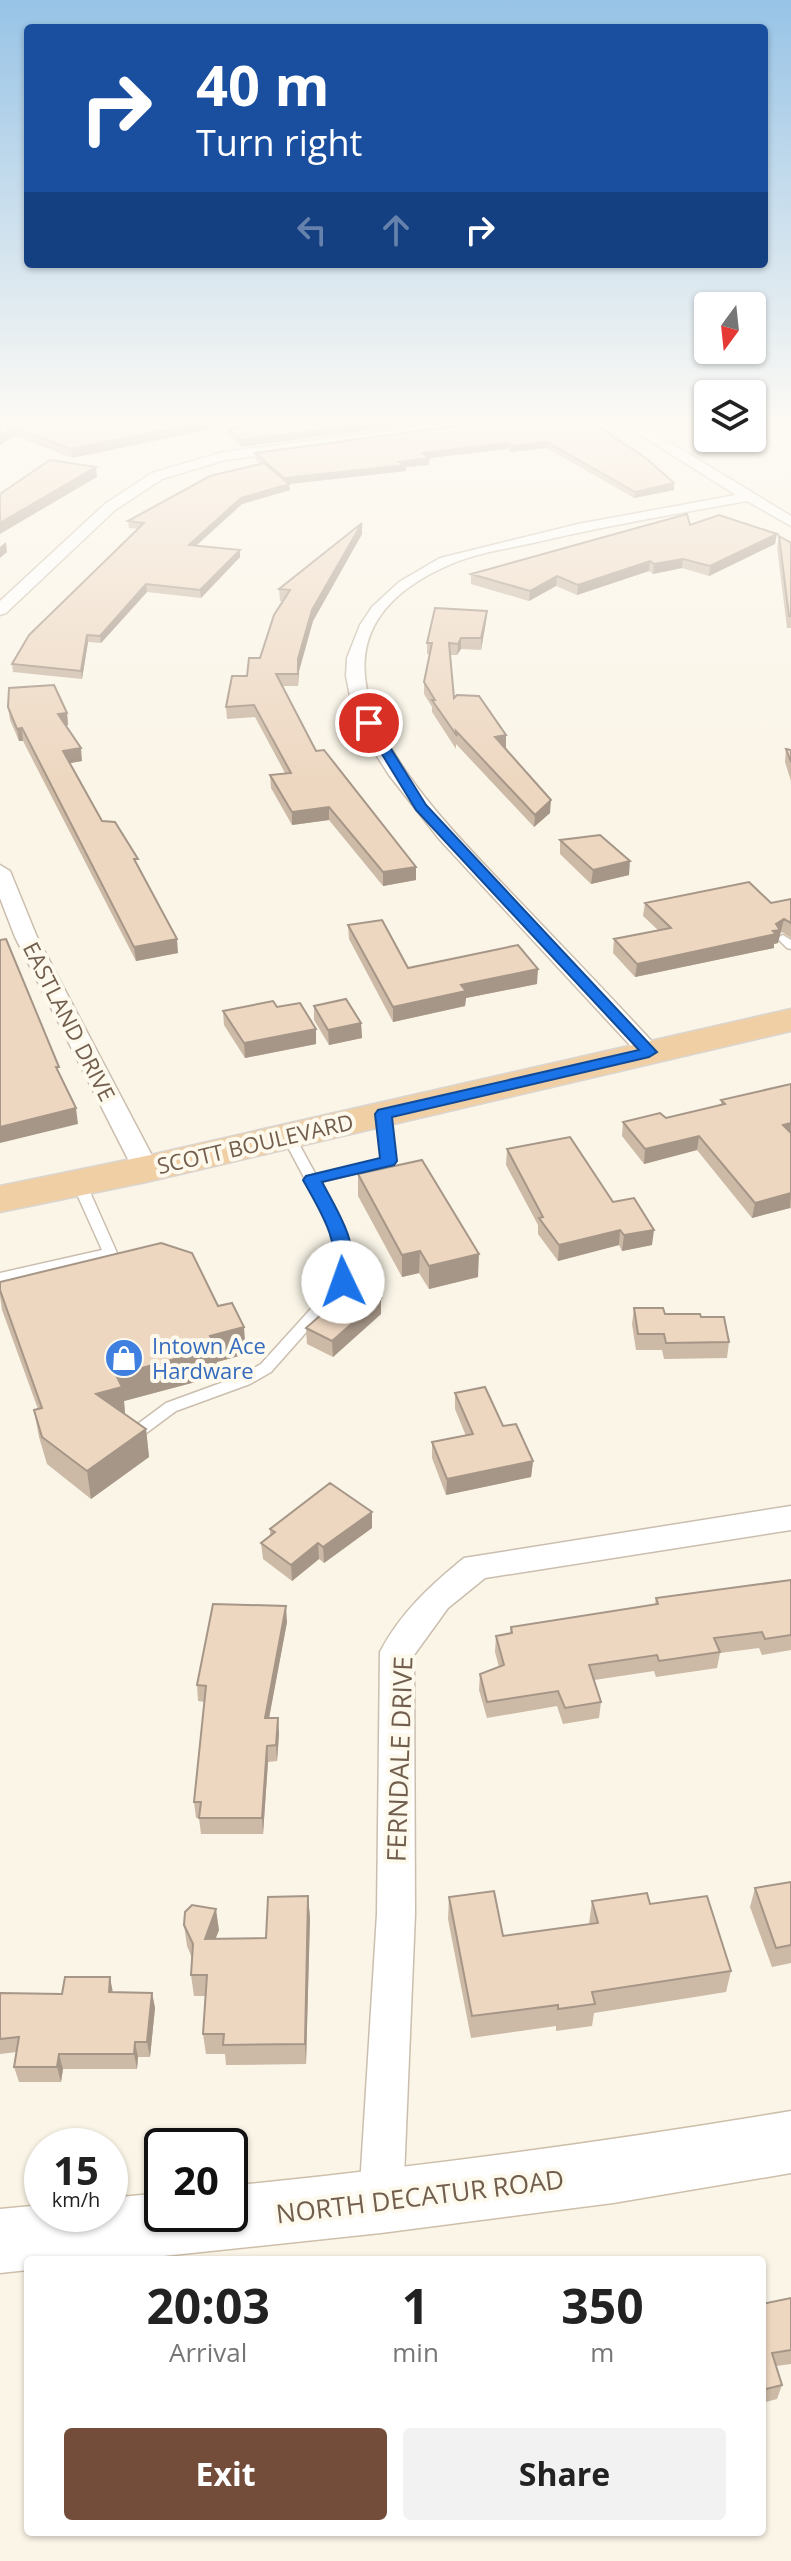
<!DOCTYPE html>
<html lang="en">
<head>
<meta charset="utf-8">
<style>
	body { margin:0; font-family:"Open Sans",sans-serif; background:#f2f2f2; color:#222; height:100vh; display:flex; flex-direction:column; font-size:30px; white-space:nowrap }
	* { box-sizing:border-box; margin:0 }
	p { font-size:26px; color:#767676 }
	.icon { flex:none; width:44px; height:44px; fill:none; stroke:currentColor; stroke-width:2; stroke-linecap:round; stroke-linejoin:round }
	.map { position:relative; flex:1; overflow:hidden }
	.side { position:absolute; left:24px; top:2256px; width:742px; height:280px; display:flex; flex-direction:column; background:#fff; border-radius:8px; box-shadow:0 2px 6px #0004 }
	.side>* { flex:none }
	.banner { position:absolute; left:24px; top:24px; width:744px; height:244px; border-radius:8px; box-shadow:0 2px 6px #0004; background:#1a4fa0; color:#fff; overflow:hidden }
	.needle { width:52px; rotate:195deg }
	.controls { position:absolute; left:694px; top:292px; display:grid; gap:16px }
	.controls a { display:grid; place-items:center; width:72px; height:72px; border-radius:8px; background:#fff; box-shadow:0 2px 6px #0004; font-size:40px }
	.speed { position:absolute; left:24px; top:2128px; display:flex; gap:16px; font-size:40px; font-weight:700; text-align:center }
	.speed>* { display:grid; place-content:center; width:104px; height:104px; border-radius:50%; background:#fff; box-shadow:0 2px 6px #0004; line-height:1 }
	.speed small { font-size:20px; font-weight:400 }
	.speed .limit { border:4px solid #111; border-radius:12px; background:#fff; color:#111 }
	.pin { position:absolute; display:grid; place-items:center; width:68px; height:68px; color:#fff; margin:-34px; border:4px solid #fff; border-radius:50%; box-shadow:0 2px 8px #0007 }
	.me { position:absolute; width:88px; margin:-44px; rotate:357deg; stroke-linejoin:round; filter:drop-shadow(0 0 6px #0008) }
	.turn { display:flex; align-items:center; gap:28px; height:168px; padding:0 40px; font-size:36px }
	.turn .icon { width:104px; height:104px; stroke-width:2.5 }
	.turn b { display:block; font-size:56px; line-height:68px }
	.lanes { display:flex; align-items:center; height:76px; padding:0 40px; background:#0003; justify-content:center; gap:40px; direction:ltr }
	.lanes .off { opacity:.35 }
	.eta { display:flex; justify-content:space-evenly; align-items:center; height:136px; text-align:center }
	.eta b { font-size:48px; font-weight:700; line-height:56px }
	.action { display:flex; gap:16px; margin-top:auto; padding:16px 40px }
	.action a { flex:1; height:92px; border-radius:8px; background:#744d3a; color:#fff; font-size:32px; font-weight:700; line-height:92px; text-align:center }
	.action a+a { background:#f2f2f2; color:#222 }
	.map>svg:first-child { display:block }
</style>
</head>
<body>
<div class="map">
<svg width="791" height="2561" viewBox="0 0 791 2561">
	<rect width="100%" height="100%" fill="#faf5e7"/>
	<g fill="none" stroke-linecap="round" stroke-linejoin="round">
		<g stroke="#cbbeae" stroke-width="3">
			<path id="service" d="M783 935 791 940V949L787 948 777 938Z
				M384 1110 390 1114 394 1161 393 1164 320 1182 344 1226 353 1257 348 1285 271 1372 250 1384 176 1411 145 1434H135L132 1430 135 1426 166 1403 240 1376 261 1364 336 1281 339 1257 330 1226 282 1136 288 1132 293 1133 316 1175 381 1159 378 1114Z
				M79 1179 86 1183 117 1253 115 1256 0 1283V1273L102 1250 72 1183Z"/>
		</g>
		<g stroke="#cbbeae" stroke-width="3">
			<path id="minor" d="M470 420H507L500 424 225 460 162 479 115 510 6 613 0 615V601L105 504 152 473 223 452Z
				M617 420H633L791 516V526L747 501C675 514 604 526 533 543 506 549 477 553 451 564 257 647 438 815 520 902 566 950 612 998 657 1047L661 1052 657 1057H641L440 840 389 775 366 739 352 706 346 676 347 658 360 625 372 607 399 582 440 558 578 524 736 495Z
				M0 865 10 871 37 937 159 1169 155 1175H137L133 1169 15 937 0 898Z
				M791 1506V1530L485 1578 448 1608 414 1655 415 1914 403 2202 397 2218 381 2224 365 2218 359 2202 377 1914 380 1652C400 1613 431 1585 464 1558Z"/>
		</g>
		<g stroke="#cebfab" stroke-width="3">
			<path id="secondary" d="M791 2111V2173L613 2203 381 2233 125 2260H28V2270L0 2273V2209L42 2205V2214H110V2198L162 2193V2214H230V2186C418 2167 605 2142 791 2111Z"/>
		</g>
		<g stroke="#dad5d1" stroke-width="3">
			<path id="trunk" d="M791 1009V1031L146 1182 0 1212V1186L146 1156Z"/>
		</g>
		<use href="#service" fill="#fff" fill-rule="evenodd"/>
		<use href="#minor" fill="#fff" fill-rule="evenodd"/>
		<use href="#secondary" fill="#fff" fill-rule="evenodd"/>
		<use href="#trunk" fill="#f1cfa4" fill-rule="evenodd"/>
	</g>
	<path fill="#ccb9a6" d="M0 420 210 429 72 458 15 436Z
		M294 420 241 447 228 435V429Z
		M501 421 674 490 634 498 547 448 511 452 507 449 429 458V465L406 467V471L289 484 290 490 242 504 196 546 240 550V557L201 598 147 592 101 643 88 642 82 679 13 672 12 664 138 529 129 528 128 521 260 464 255 459V453Z
		M362 523V534L313 621 299 671 298 686H282L316 751 416 867V880L383 886 329 820 292 825 271 788 270 775 285 773 255 717 227 719 226 707 260 658 284 601H280L279 589Z
		M690 525 775 544 709 576 682 568 653 574 649 571 577 595 556 586 529 601 471 584V574Z
		M779 536 791 543V628H787L777 547Z
		M487 611 486 622 481 650 461 649 457 655H450L454 698 506 748 550 813 534 827 456 744V749L432 712V707L424 694V682L430 654H427V643Z
		M8 707 67 713 68 725 66 726 82 761 70 763 102 821 139 867 178 953 136 961 23 741H19L10 720Z
		M786 749 791 762V781L785 762Z
		M560 840 629 875 591 884 560 854Z
		M791 899V938L782 932 780 934 778 943 774 944V948L635 977 613 953 614 939 658 930 643 916 645 903H771Z
		M348 925 408 968 537 984 466 998 465 1006 393 1022 349 939Z
		M314 1006 361 1023 362 1038 329 1045 314 1020Z
		M277 1007 316 1029V1044L245 1058 224 1025 223 1011Z
		M791 1084V1209L790 1208 752 1218 697 1150 644 1164 622 1136 623 1122 666 1118 721 1105V1100Z
		M507 1149 613 1202 652 1245 622 1251 619 1245 558 1261 538 1234V1225L506 1165Z
		M358 1174 478 1277 429 1289 419 1273 402 1277 358 1196Z
		M0 1282 218 1306 246 1354 217 1362 218 1376 124 1401 125 1414 146 1429 149 1457 91 1499 47 1464 39 1437 34 1410 38 1409 2 1310 0 1296Z
		M381 1298V1314L333 1357 307 1344 306 1328Z
		M634 1308 665 1314 701 1317 729 1342 727 1358 664 1359 662 1350H636L632 1324Z
		M455 1393 503 1426 533 1461 531 1477 446 1495 432 1458V1442L466 1436 455 1409Z
		M372 1512V1528L324 1563 319 1559 292 1581 263 1559 261 1543 270 1536V1529Z
		M791 1580V1650L762 1655 759 1648 720 1653 717 1668 656 1677 654 1671 594 1680 601 1702 599 1718 563 1724 557 1706 487 1718 479 1690 480 1674 499 1667 495 1652 496 1636 510 1633 511 1627 655 1604 656 1598Z
		M287 1622 269 1718H278L279 1734 277 1761 268 1762 263 1834H201L199 1818H196L194 1802 205 1702 198 1701 197 1685Z
		M791 1882V1963L772 1967 750 1907 755 1888Z
		M308 1896 310 1918 306 2064 226 2065 225 2054H206L203 2034 205 1996H194L191 1975 192 1958 187 1946 184 1925 219 1930 215 1939 266 1938Z
		M449 1897 503 1936 589 1924 592 1901 650 1904 731 1971 726 1992 594 2013 592 2026 556 2031V2026L471 2038 448 1919Z
		M0 1993H152L155 2008 150 2057H138L137 2069H63L61 2082H19L14 2067 17 2052 0 2054Z
		M791 2298V2364L776 2366 782 2385 777 2399 762 2403V2304Z"/>
	<path fill="#a69687" d="M399 420H447L241 447V440Z
		M209 421 210 429 72 458 71 449Z
		M14 428 15 436 0 445V435Z
		M547 442V448L511 452V446Z
		M507 443V449L429 458V465L406 467V471L289 484 290 490 242 504 189 552V545L241 498 284 485V478L399 462 423 453Z
		M96 467 97 477 0 534V523Z
		M674 483V490L634 498 635 492Z
		M362 523V534L313 621 299 671 298 686V659L312 610Z
		M777 534 775 544 709 576 710 566Z
		M6 542 7 552 0 558V547Z
		M240 550V557L201 598 200 590Z
		M683 559 682 568 653 574 654 564Z
		M650 561 649 571 577 595 578 585Z
		M557 576 556 586 529 601 530 591Z
		M146 584 147 592 101 643 100 636Z
		M487 611 486 622 481 650V638Z
		M87 635 88 642 82 679 81 671Z
		M461 638V649L457 655 458 644Z
		M67 713 68 725 59 726 58 714Z
		M22 728 23 741H19L17 729Z
		M506 735V748L494 750 495 737Z
		M81 748 82 761 65 764 63 751Z
		M551 800 550 813 534 827 535 815Z
		M329 807V820L292 825V812Z
		M630 861 629 875 591 884 593 870Z
		M416 867V880L383 886V872Z
		M784 919 778 943 774 944V948L635 977 637 964 776 924Z
		M177 939 178 953 136 961 134 947Z
		M538 969 537 984 466 998 465 1006 393 1022V1007L461 985Z
		M361 1023 362 1038 329 1045 328 1030Z
		M316 1029V1044L245 1058 244 1043Z
		M76 1108 78 1124 0 1143V1127Z
		M791 1123V1137L783 1125Z
		M699 1136 697 1150 644 1164 645 1149Z
		M791 1193 790 1208 752 1218 755 1203Z
		M620 1230 619 1245 558 1261 559 1245Z
		M654 1230 652 1245 622 1251 624 1235Z
		M420 1251 419 1273 402 1277V1255Z
		M479 1254 478 1277 429 1289V1266Z
		M381 1298V1314L333 1357 332 1341Z
		M244 1327 246 1354 217 1362 218 1376 124 1401 125 1414 96 1394 116 1375 210 1336Z
		M146 1429 149 1457 91 1499 87 1471Z
		M533 1461 531 1477 446 1495 447 1479Z
		M372 1512V1528L324 1563 323 1547Z
		M318 1543 319 1559 292 1581 291 1565Z
		M286 1606 287 1622 266 1734 265 1718Z
		M278 1718 279 1734 277 1761 276 1745Z
		M267 1746 268 1762 263 1834 262 1818Z
		M308 1896 310 1918 306 2064 305 2044Z
		M216 1909 219 1930 207 1961 205 1939Z
		M110 1977 113 1993 109 1992Z
		M152 1993 155 2008 150 2057 147 2042Z
		M135 2042 138 2057 137 2069 134 2054Z
		M59 2054 63 2069 61 2082 57 2067Z"/>
	<path fill="#edd7c1" stroke="#a69687" stroke-width="2" d="M0 420H208L209 421 71 449 14 428 0 435Z
		M294 420H399L241 440 228 429Z
		M502 420H568L598 426 647 459 674 483 635 492 547 442 511 446 507 443 423 453 429 458 399 462 406 465 284 478 255 453Z
		M50 460 96 467 0 523V494Z
		M264 463 289 484 241 498 189 545 240 550 200 590 146 584 100 636 87 635 81 671 12 664 29 635 144 523 128 521 210 476Z
		M687 514 690 525 719 515 777 534 710 566 683 559 654 564 650 561 578 585 557 576 530 591 471 574Z
		M362 523 312 610 298 659V674H276L316 751 324 750 416 867 383 872 329 807 292 812 270 775 291 773 254 705 226 707 232 676H247L249 658H260L274 615 290 590 279 589Z
		M779 536 791 543V616H789Z
		M435 608 487 611 481 638H461L458 644 449 643 454 698 457 695 479 696 506 735 495 737 551 800 535 815 456 731 457 736 432 700H435L424 682 432 643H427Z
		M54 685 67 713 58 714 81 748 63 751 102 821 115 822 138 859H134L177 939 134 947 22 728 17 729 8 707 9 688Z
		M786 749 791 750V762Z
		M600 835 630 861 593 870 560 840Z
		M749 882 771 903 791 899V923L784 919 776 924 780 930 773 931 776 934 637 964 614 939 671 928 645 903Z
		M382 920 408 968 518 945 538 969 461 985 466 991 393 1007 348 925Z
		M6 939 59 1067H56L76 1108 0 1127V940Z
		M346 999 361 1023 328 1030 314 1006Z
		M273 1001 277 1007 300 1003 316 1029 244 1043 223 1011Z
		M791 1084V1123L783 1125 791 1133V1193L755 1203 699 1136 645 1149 623 1122 660 1113 666 1118 725 1104 721 1100Z
		M570 1137 613 1202 634 1198 654 1230 624 1235 620 1230 559 1245 539 1218 543 1217 507 1149Z
		M422 1160 479 1254 429 1266 420 1251 402 1255 358 1174Z
		M161 1243 192 1253 218 1306 232 1303 244 1327 210 1336 216 1348 116 1375 122 1387 96 1394 146 1429 87 1471 42 1437 34 1410 42 1408 0 1290V1282Z
		M355 1285 381 1298 332 1341 306 1328Z
		M634 1308H663L665 1314H700L701 1317H724L729 1342 666 1343 664 1334H638Z
		M485 1387 503 1426 516 1424 533 1461 447 1479 432 1442 473 1434 455 1393Z
		M330 1483 372 1512 323 1547 318 1543 291 1565 261 1543 275 1532 270 1529Z
		M791 1580V1635L765 1639 762 1632 714 1638 720 1652 659 1661 657 1655 589 1665 601 1702 565 1708 558 1691 487 1702 480 1674 504 1665 496 1636 512 1633 511 1627 658 1604 656 1598Z
		M213 1604 286 1606 265 1718H278L276 1745 267 1746 262 1818H199L201 1802H194L206 1686 197 1685Z
		M791 1882V1945L776 1948 755 1888Z
		M494 1891 503 1936 598 1923 592 1901 647 1893 650 1904 707 1896 731 1971 592 1992 595 2004 558 2009V2005L472 2016 449 1897Z
		M308 1896 305 2044 223 2045 224 2034H203L207 1975H191L193 1944 184 1925 185 1912 192 1905 216 1909 205 1939 266 1938 268 1897Z
		M65 1977H110L109 1992 152 1993 147 2042H135L134 2054H59L57 2067H14L19 2037 0 2039V1993L62 1994Z
		M791 2298V2350L772 2353 782 2385 762 2390V2304Z"/>
	<linearGradient id="sky" x2="0" y2="1"><stop stop-color="#97c3e6"/><stop offset="0.54" stop-color="#fdfaf4"/><stop offset="1" stop-color="#fdfaf4" stop-opacity="0"/></linearGradient>
	<rect width="791" height="779" fill="url(#sky)"/>
	<path fill="#1a73e8" stroke="#114b97" stroke-width="2" d="M364 720H373L426 805 657 1052 649 1057 392 1117 397 1161 394 1165 322 1182C341 1217 357 1241 353 1282L343 1288 334 1282C339 1239 323 1216 303 1180L306 1176 380 1158 375 1114 378 1110 639 1050 416 810 363 723Z"/>
	<defs>
		<g id="shop-disc" transform="scale(2)"><circle r="9.5" fill="#3f7fe0" stroke="#fdf9ed"/><path d="M-5-2.5h2.3a2.7 3.5 0 0 1 5.4 0H5L5.5 6h-11ZM-1.5-2.5h3a1.5 2.3 0 0 0-3 0Z" fill="#fff"/></g>
	</defs>
	<g fill-rule="evenodd">
		<use href="#shop-disc" x="124" y="1358"/>
	</g>
	<g text-anchor="middle" dominant-baseline="central" stroke-width="8" stroke-linejoin="round" paint-order="stroke">
		<g font-size="22" fill="#725e4d" stroke="#fdf9ed">
			<text transform="translate(70 1021) rotate(63)">EASTLAND DRIVE</text>
			<text transform="translate(255 1143) rotate(-13)">SCOTT BOULEVARD</text>
		</g>
		<g font-size="22" fill="#366cbe" stroke="#fdf9ed" text-anchor="start">
			<text x="152" y="1345">Intown Ace<tspan x="152" dy="25">Hardware</tspan></text>
		</g>
		<g font-size="26" fill="#725e4d" stroke="#fdf9ed">
			<text transform="translate(399 1759) rotate(-88)">FERNDALE DRIVE</text>
			<text transform="translate(420 2196) rotate(-7)">NORTH DECATUR ROAD</text>
		</g>
	</g>
</svg>
<div class="controls">
<a><svg class="needle" viewBox="-14 -14 28 28"><path d="M0-13l5 13h-10z" fill="#e53935"/><path d="M0 13l5-13h-10z" fill="#767676"/></svg></a>
<a><svg class="icon" aria-label="layers" viewBox="0 0 24 24"><path d="M12 4l9 5-9 5-9-5zM3 14l9 5 9-5"/></svg></a>
</div>
<div class="speed"><div>15<small>km/h</small></div><div class="limit">20</div></div>
<div class="pin" style="left:369px;top:723px;background:#d93025"><svg class="icon" aria-label="arrive" viewBox="0 0 24 24"><path d="M6 21V4h12l-3 4 3 4H6"/></svg></div>
<svg class="me" style="left:343px;top:1282px" viewBox="-20 -20 40 40"><circle r="19" fill="#fff"/><path d="M0-13L10 11 0 6-10 11z" fill="#1a73e8"/></svg>
<div class="banner">
<div class="turn"><svg class="icon" aria-label="right" viewBox="0 0 24 24"><path d="M7 20v-9h11M14 6l5 5-5 5"/></svg><div><b>40 m</b>Turn right</div></div>
<div class="lanes"><svg class="icon off" aria-label="left" viewBox="0 0 24 24"><path d="M17 20v-9H6M10 6l-5 5 5 5"/></svg><svg class="icon off" aria-label="ahead" viewBox="0 0 24 24"><path d="M12 20V5M6 11l6-6 6 6"/></svg><svg class="icon" aria-label="right" viewBox="0 0 24 24"><path d="M7 20v-9h11M14 6l5 5-5 5"/></svg></div>
</div>
<section class="side">
<div class="eta">
<div><b>20:03</b><p>Arrival</p></div>
<div><b>1</b><p>min</p></div>
<div><b>350</b><p>m</p></div>
</div>
<div class="action"><a>Exit</a><a>Share</a></div>
</section>
</div>
</body>
</html>
